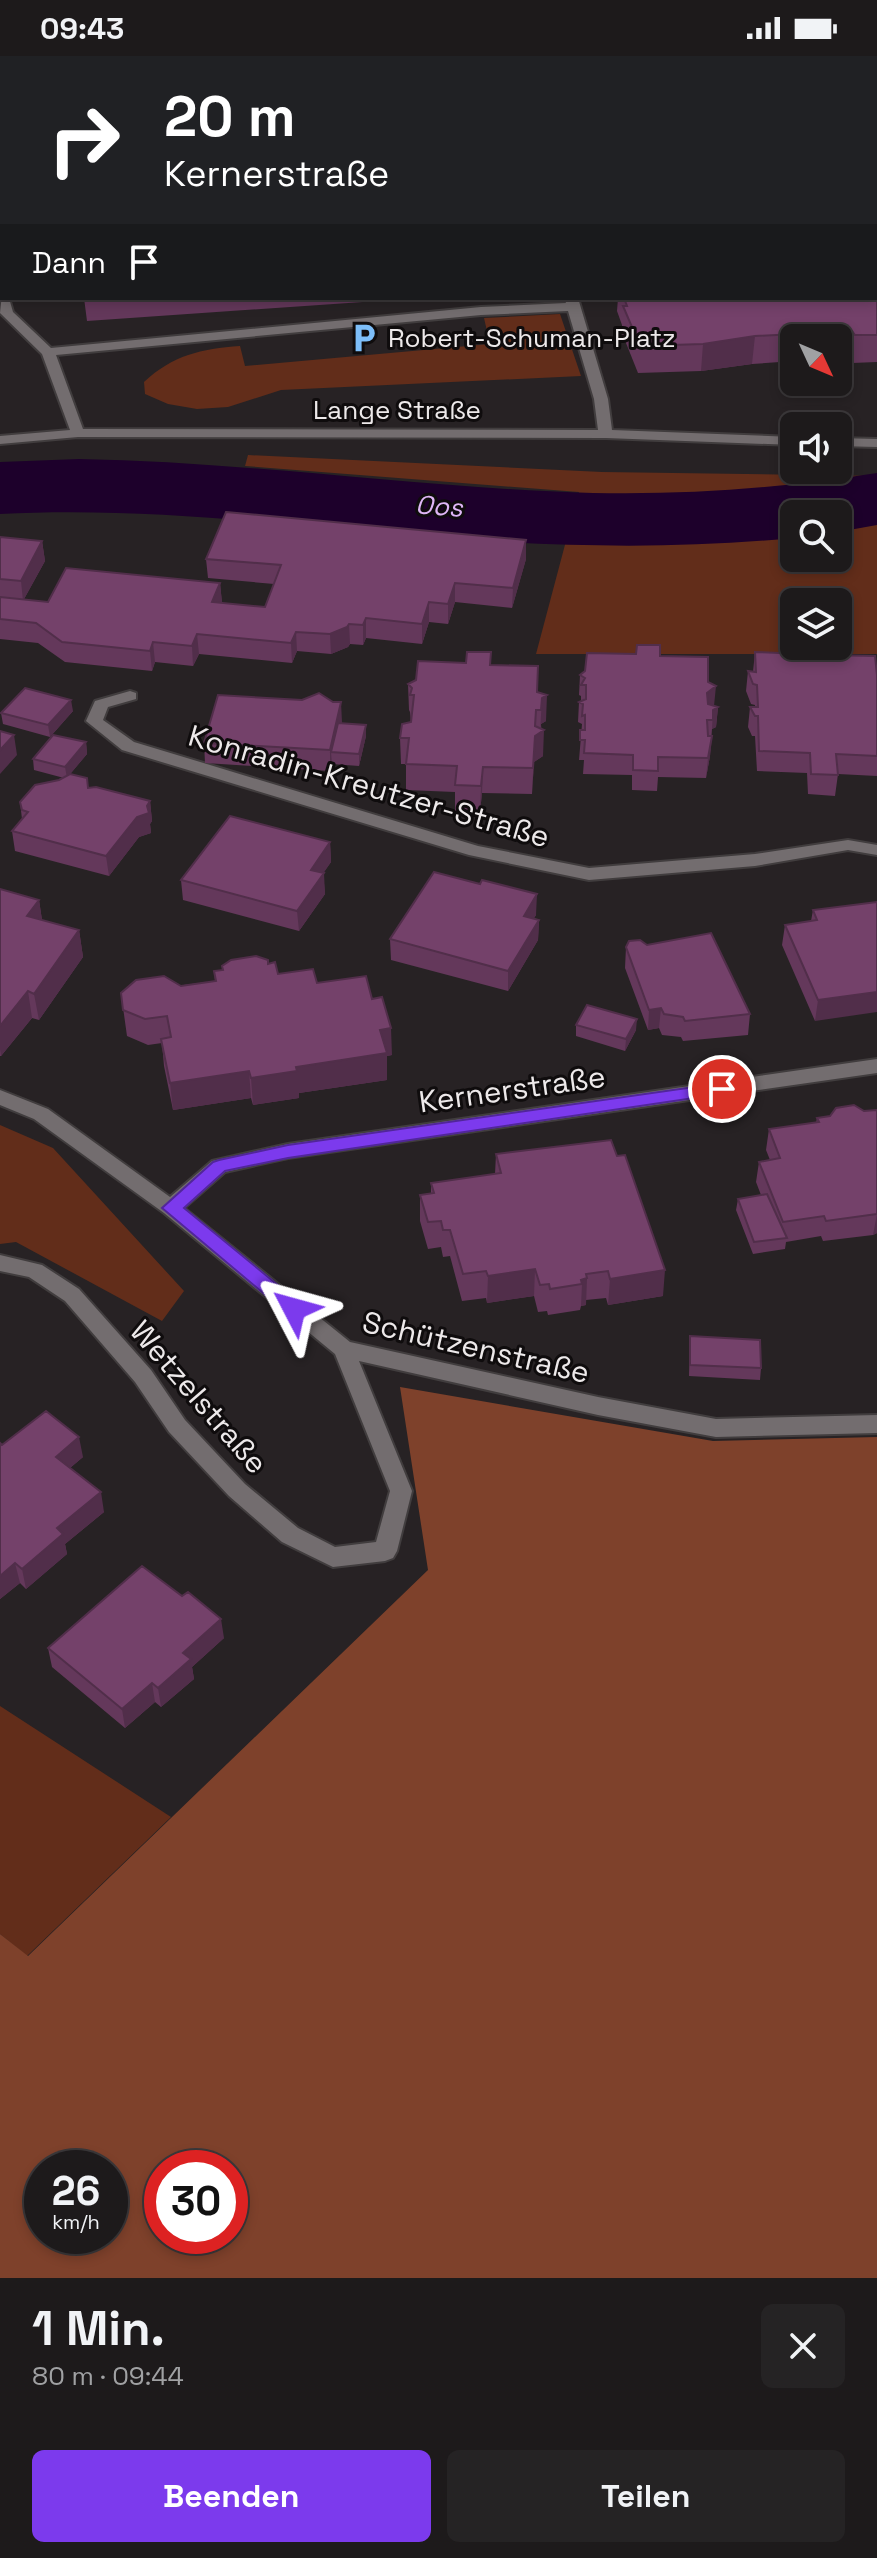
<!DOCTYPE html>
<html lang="de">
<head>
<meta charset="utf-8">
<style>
	body { margin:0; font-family:"Space Grotesk",sans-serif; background:#252324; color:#f1f3f6; height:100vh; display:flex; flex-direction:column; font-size:30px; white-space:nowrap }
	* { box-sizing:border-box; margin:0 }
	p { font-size:26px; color:#a0a1a3 }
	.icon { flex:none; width:44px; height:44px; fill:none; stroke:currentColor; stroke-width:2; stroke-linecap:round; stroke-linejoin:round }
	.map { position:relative; height:2222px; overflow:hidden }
	.details { display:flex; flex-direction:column; background:#1d1a1b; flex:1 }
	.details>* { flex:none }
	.hud { position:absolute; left:0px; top:0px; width:878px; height:244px; box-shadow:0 4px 12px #0003,0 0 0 2px #3b383a; background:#202124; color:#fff; overflow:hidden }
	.needle { width:52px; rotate:134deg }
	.fabs { position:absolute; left:780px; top:268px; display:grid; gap:16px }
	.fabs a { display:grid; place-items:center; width:72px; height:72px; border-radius:12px; background:#1d1a1b; box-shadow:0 4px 12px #0003,0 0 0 2px #3b383a; font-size:40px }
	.speed { position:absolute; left:24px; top:2094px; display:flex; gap:16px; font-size:40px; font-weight:700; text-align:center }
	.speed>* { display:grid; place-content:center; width:104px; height:104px; border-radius:50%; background:#1d1a1b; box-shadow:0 4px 12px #0003,0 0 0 2px #3b383a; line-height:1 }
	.speed small { font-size:20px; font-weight:400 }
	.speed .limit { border:12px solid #d22; background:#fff; color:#111 }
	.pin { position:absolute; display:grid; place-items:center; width:68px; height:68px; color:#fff; margin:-34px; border:4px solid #fff; border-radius:50%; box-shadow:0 2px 8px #0007 }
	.me { position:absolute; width:88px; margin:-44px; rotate:309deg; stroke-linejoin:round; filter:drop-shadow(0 0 6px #0008) }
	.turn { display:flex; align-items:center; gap:28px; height:168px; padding:0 32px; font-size:36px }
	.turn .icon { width:104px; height:104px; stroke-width:2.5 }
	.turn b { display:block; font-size:56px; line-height:68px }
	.then { display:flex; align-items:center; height:76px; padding:0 32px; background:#0003; gap:16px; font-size:30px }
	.round { display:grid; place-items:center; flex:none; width:84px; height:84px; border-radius:12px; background:#252324 }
	.headline { display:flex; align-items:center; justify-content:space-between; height:136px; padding:0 32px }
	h1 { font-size:48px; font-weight:600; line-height:60px }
	.action { display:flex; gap:16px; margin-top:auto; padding:16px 32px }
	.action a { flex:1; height:92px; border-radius:12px; background:#7c3aed; color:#fff; font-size:32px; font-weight:600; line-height:92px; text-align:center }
	.action a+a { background:#252324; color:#f1f3f6 }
	.status { display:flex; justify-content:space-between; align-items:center; height:56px; padding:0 40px; background:#1d1a1b; direction:ltr }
	.status svg { height:22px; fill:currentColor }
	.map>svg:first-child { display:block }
</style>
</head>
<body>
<div class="status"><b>09:43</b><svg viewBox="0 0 49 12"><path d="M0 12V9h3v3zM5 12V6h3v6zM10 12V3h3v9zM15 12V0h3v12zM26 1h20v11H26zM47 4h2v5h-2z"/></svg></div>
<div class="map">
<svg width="877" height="2222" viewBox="0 0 877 2222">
	<rect width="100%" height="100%" fill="#272224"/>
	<path fill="#622d1a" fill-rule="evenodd" d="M560 258 581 320 281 334 228 351 197 353 168 348 145 338 144 326C173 299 201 293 240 290L245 310 490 288 484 262Z
		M248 399 602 416 877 420V598H536L579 436 245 410ZM794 458H838V502H794ZM794 546H838V590H794Z
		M0 1069 53 1092 184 1235 162 1265 16 1186 0 1188Z
		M0 1650 171 1761 27 1900 0 1878Z"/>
	<path fill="#7e412b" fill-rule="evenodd" d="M400 1331 713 1385 877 1381V2222H0V1878L28 1900 428 1514ZM42 2112H110V2180H42ZM162 2112H230V2180H162Z"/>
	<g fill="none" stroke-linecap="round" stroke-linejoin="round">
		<path fill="#1d002b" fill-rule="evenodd" d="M79 403C251 406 421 432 593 437 689 439 783 432 877 417V469L838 476V458H794V482C681 493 568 491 454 483 303 471 152 450 0 458V406Z"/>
		<g stroke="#413d3e" stroke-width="4">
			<path id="service" d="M876 18H877V24H876Z"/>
		</g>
		<g stroke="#413d3e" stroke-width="4">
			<path id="minor" d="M2 238V242H9L13 256 51 292 481 251 566 247 564 242H578L608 343 612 374 794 381V389L606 382 78 381 0 388V380L70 374 42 298 0 257ZM568 255 594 343 598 374 83 373 56 299 481 259Z
				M838 382 877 383V391L838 390Z
				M130 635 136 637V643L108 651 103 664 134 686 478 790 589 812 755 798 848 784 877 789V799L848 794 755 810 589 824 469 799 122 694 86 665 95 645Z
				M877 1003V1017L288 1102 225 1116 184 1152 350 1286 598 1341 716 1363 877 1359V1377L716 1381 598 1359 359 1305 412 1435 397 1495 393 1502 385 1505 333 1511 282 1486 229 1440 169 1376 135 1326 65 1245 29 1221 0 1215V1199L42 1209 79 1233 151 1314 185 1364 245 1428 298 1472 335 1491 376 1486 390 1435 335 1298 164 1157 34 1063 0 1049V1034L48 1053 170 1141 212 1105 288 1088Z"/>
		</g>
		<use href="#service" fill="#736d6f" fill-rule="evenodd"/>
		<use href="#minor" fill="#736d6f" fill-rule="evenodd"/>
	</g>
	<path fill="#64385b" d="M0 49H2V95H0Z
		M876 53H877V306L852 307 849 302 838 303V282H794V305L752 308 701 315 638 317 622 277V269L617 255 618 242H876Z
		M84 242H421L87 265Z
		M0 481 42 485 45 505 24 543 48 546 220 527 222 547 265 551 274 528 208 522 206 503 526 484V503L512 552 455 546 448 568 429 566 422 588 366 582 363 589 350 588 348 591 331 598 297 595 292 607 199 598 193 610 155 606 152 615 65 606 38 587 0 583Z
		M803 590 877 619V720L838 718 835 740 808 738 807 717 757 715 755 680H752L748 671 750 651H755V649L751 648 746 635 748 615 753 616 755 596 802 598Z
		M660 600 708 626 714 650 718 651 716 671 712 673 710 700 706 722 658 721 657 735 632 734V719L583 718 584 704H579L582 668 578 666 579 646 581 645V640L579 639 580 619Z
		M491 609 538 636 546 665 541 668 543 700 534 706 532 738 482 737 480 756 455 755V736L406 734V708H401L400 682 411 666 410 656 409 654 408 628Z
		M73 655 50 681 3 668 1 657Z
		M341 668 366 680 359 710 332 708 330 715 205 707 204 687Z
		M86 686 87 698 70 718 88 732 150 745 152 765 150 768 151 777 139 781 109 820 15 795 12 775 22 763 20 746 64 722 34 714 33 703Z
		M330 786 331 806 323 817 325 838 299 875 183 844 181 824Z
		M0 833 39 844 42 864 79 874 83 901 39 964 32 962 1 1000H0Z
		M877 846 815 965 782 889 785 869 811 865 813 854Z
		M536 859 534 862 539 864 538 884 508 935 391 904 390 883Z
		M626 891 750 958 748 979 683 985 681 981 662 979 659 972 648 974 625 912Z
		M268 908 278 918 317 927 392 999 387 1000V1024L299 1037V1042L253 1049 251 1042 173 1054 164 1010 162 987 148 989 127 980 121 937 215 925 214 915 222 914V910Z
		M576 969 636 974 625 995 576 980Z
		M877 1054V1177L873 1179 823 1185 821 1180 786 1186 785 1193 753 1198 736 1154 738 1143 761 1139 756 1126 759 1106 770 1104 766 1094 769 1073 816 1067 817 1062Z
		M496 1098 663 1240 608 1249 606 1242 586 1244V1249L581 1250 580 1254 548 1259 547 1255 538 1256 534 1240 487 1247 486 1242 462 1245 450 1200 443 1201 441 1191 428 1193 420 1165V1139L431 1137V1127L495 1118Z
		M690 1280 761 1312 760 1324 689 1320Z
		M2 1389 83 1401 70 1412 104 1456 65 1488 67 1498 26 1533 20 1527 0 1543Z
		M224 1582 192 1611 194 1623 161 1651 155 1646 125 1672 52 1611 48 1592Z"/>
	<path fill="#512e4a" d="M755 280 752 308 701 315 703 288Z
		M526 484V503L512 552 513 532Z
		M42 485 45 505 23 545 21 525Z
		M220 527 222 547 212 546Z
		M455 527V546L448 568V548Z
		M429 546V566L422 588V568Z
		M366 562V582L363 589V569Z
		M349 568 350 588 348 591 331 598 330 578Z
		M296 576 297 595 292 607 291 587Z
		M197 578 199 598 193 610 192 590Z
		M153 586 155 606 152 615 150 595Z
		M716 630 714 650 705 657 707 637Z
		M547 639 546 665 541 668 540 677 544 674 543 700 534 706 532 738 536 654 535 680 540 677 542 642Z
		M71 644 73 655 50 681 48 669Z
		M341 646 342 666 335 697 331 696 332 708 330 715V694Z
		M718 651 716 671 712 673 713 654Z
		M366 669V680L359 710V698Z
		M14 679 17 699 0 718V694Z
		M712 680 710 700 706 722 708 702Z
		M86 686 87 698 67 722 65 711Z
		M483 711 482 737 480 756 481 730Z
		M150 745 152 765 150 768 151 777 139 781 109 820 106 800Z
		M330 786 331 806 312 834 311 814Z
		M324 817 325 838 299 875 297 855Z
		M537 838 536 859 523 880 524 860Z
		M39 844 43 871 27 860Z
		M539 864 538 884 508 935V915Z
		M79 874 83 901 39 964 34 938Z
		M28 935 32 962 1 1000 0 993V970Z
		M877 936V956L815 965 818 944Z
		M661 952 659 972 648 974 649 954Z
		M637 963 636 974 625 995 626 983Z
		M391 972 392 999 387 1000V1024L299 1037V1042L253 1049 251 1022 296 1011 380 974Z
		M249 1015 251 1042 173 1054 170 1027Z
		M877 1158V1177L873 1179Z
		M535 1213 534 1240 487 1247 488 1220Z
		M665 1214 663 1240 608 1249 610 1223Z
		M587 1222 586 1249 581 1250 582 1228 581 1224Z
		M79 1381 83 1401 59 1421 56 1401Z
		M101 1436 104 1456 65 1488 67 1498 26 1533 22 1513 57 1472Z
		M15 1507 20 1527 0 1543V1520Z
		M221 1563 224 1582 192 1611 194 1623 161 1651 158 1632 183 1597Z
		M152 1627 155 1646 125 1672 122 1653Z"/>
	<path fill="#74416a" stroke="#512e4a" stroke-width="2" d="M1 0H136L137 2H2V6Z
		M136 0H155V2H137Z
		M156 0H212V2H156Z
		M314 0H409V2H315Z
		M0 49H2V83V77H0Z
		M876 70H877V279H855L852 275 755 280 703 288 640 290 623 250H627L624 242H876Z
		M226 456 526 484 513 532 455 527 448 548 429 546 422 568 366 562 363 569 349 568 347 571 330 578 296 576 291 587 197 578 192 590 153 586 150 595 62 586 36 567 0 563V541L48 546 66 512 220 527 212 546 265 551 281 509 206 503Z
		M0 481 42 485 21 525 0 523Z
		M637 589H660V600L708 601V626L716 630 707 637 708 648 718 651 713 654V664H707L708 680H712L708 702 658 701V715L633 714V699L584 697 585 684H580V674H585V659L582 660 583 648 579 646 586 643V629H581L585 622 580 619 585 615 587 597 636 598Z
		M803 590H826L827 599 875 600 877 619V700L836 698 838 719 811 718 810 697 759 695 758 660H755L750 651H758L757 629 753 628 748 615 756 616 755 596 804 598Z
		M467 596H491L490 609 538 610 537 636 547 639 542 642 541 654H536L535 670 544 674 535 680 533 712 483 711 481 730 455 729 457 710 406 708 409 682H400L402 668 411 666 414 639H410L412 632 408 628 416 624 418 605 466 607Z
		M25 632 71 644 48 669 1 657Z
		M319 637 333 646H341L330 694 204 687 218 639 302 644Z
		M338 667 366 669 359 698 331 696Z
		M0 675 14 679 0 694Z
		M53 679 86 686 65 711 33 703Z
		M70 718 87 722 88 732 96 731 150 745 147 750 149 757 137 761 106 800 12 775 28 756 22 754 20 746 35 729 59 724Z
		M230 760 330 786 311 814 324 817 297 855 181 824Z
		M434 816 480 828 482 824 537 838 524 860 539 864 508 915 390 883Z
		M0 833 39 844 27 860 79 874 34 938 28 935 0 970Z
		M877 846V936L818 944 785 869 817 864 813 854Z
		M711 877 750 958 685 965 683 961 664 958 661 952 649 954 626 891 629 885 640 884 647 889Z
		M256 900 268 904V908L275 906 278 918 313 913 317 927 366 920 372 943 382 941 391 972 380 974 387 997 296 1011 297 1015 251 1022 249 1015 170 1027 161 983 171 981 167 960 145 963 123 954 121 937 136 924 164 920 181 930 216 925 214 915 223 914 222 910 231 904Z
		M587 949 637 963 626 983 576 969Z
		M854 1049 864 1055 877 1054V1158L826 1165 824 1160 783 1166 759 1106 780 1102 769 1073 819 1066 817 1062 830 1060 836 1052Z
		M611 1084 617 1100 625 1099 665 1214 610 1223 608 1215 586 1218 587 1222 581 1224 582 1228 550 1233 549 1228 540 1229 535 1213 488 1220 486 1215 463 1218 450 1174H443L441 1165 428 1166 420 1139 434 1137 431 1127 501 1117 496 1098Z
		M767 1138 787 1182 754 1186 738 1143Z
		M690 1280 760 1284 761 1312 690 1309Z
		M46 1355 79 1381 56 1401 101 1436 57 1472 63 1478 22 1513 15 1507 0 1520V1387L2 1389Z
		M142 1510 182 1540 188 1536 221 1563 183 1597 191 1603 158 1632 152 1627 122 1653 48 1592Z"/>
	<path fill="#7c3aed" stroke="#51269a" stroke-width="2" d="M722 1027 731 1033 728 1037 288 1102 225 1115 184 1152 301 1248 304 1253 301 1258H288L162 1152 213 1106 219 1104 288 1089Z"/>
	<defs>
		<g id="parking-bare" transform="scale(2.4)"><path d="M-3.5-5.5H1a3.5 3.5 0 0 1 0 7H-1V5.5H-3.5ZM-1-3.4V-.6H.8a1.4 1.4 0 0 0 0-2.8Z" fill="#7dbef9" stroke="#0f0c0d" stroke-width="2.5" paint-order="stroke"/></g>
	</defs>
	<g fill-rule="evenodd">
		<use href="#parking-bare" x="364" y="282"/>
	</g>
	<g text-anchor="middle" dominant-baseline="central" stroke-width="6" stroke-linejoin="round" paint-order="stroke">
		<g font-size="26" fill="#ede9ea" stroke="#0f0c0d" text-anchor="start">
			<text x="388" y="282">Robert-Schuman-Platz</text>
		</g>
		<g font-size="26" fill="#ede9ea" stroke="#0f0c0d">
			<text x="397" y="354">Lange Straße</text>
		</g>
		<g font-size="26" font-style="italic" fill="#dfb6f6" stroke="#0f0c0d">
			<text transform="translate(439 450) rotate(4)">Oos</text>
		</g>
		<g font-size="30" fill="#ede9ea" stroke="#0f0c0d">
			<text transform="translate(369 730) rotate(16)">Konradin-Kreutzer-Straße</text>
			<text transform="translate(512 1033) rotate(-8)">Kernerstraße</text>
			<text transform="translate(476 1291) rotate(13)">Schützenstraße</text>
			<text transform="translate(199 1341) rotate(49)">Wetzelstraße</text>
		</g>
	</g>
</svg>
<div class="fabs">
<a><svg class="needle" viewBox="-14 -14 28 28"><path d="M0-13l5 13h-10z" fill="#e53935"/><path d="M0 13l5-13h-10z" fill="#a0a1a3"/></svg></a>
<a><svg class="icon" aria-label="sound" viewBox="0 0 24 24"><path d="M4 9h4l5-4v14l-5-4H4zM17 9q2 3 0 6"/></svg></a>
<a><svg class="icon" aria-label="search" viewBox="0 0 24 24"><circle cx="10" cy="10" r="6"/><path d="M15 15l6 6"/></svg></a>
<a><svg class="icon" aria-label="layers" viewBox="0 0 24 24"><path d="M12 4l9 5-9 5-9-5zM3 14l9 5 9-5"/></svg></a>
</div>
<div class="speed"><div>26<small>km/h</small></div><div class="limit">30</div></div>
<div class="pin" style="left:722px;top:1033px;background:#d93025"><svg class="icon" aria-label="arrive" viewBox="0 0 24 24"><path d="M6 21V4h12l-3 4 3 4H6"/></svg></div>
<svg class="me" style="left:294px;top:1253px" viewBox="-20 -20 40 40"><path d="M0-17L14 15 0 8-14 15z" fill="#7c3aed" stroke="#fff" stroke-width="4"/></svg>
<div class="hud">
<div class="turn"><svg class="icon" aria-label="right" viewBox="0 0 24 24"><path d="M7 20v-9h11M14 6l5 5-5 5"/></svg><div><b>20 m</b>Kernerstraße</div></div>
<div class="then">Dann<svg class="icon" aria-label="arrive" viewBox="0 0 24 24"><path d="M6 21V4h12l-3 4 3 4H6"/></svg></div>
</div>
</div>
<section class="details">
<div class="headline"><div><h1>1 Min.</h1><p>80 m · 09:44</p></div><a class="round"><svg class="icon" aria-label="close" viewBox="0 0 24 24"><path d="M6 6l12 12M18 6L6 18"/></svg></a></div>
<div class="action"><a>Beenden</a><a>Teilen</a></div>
</section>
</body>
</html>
